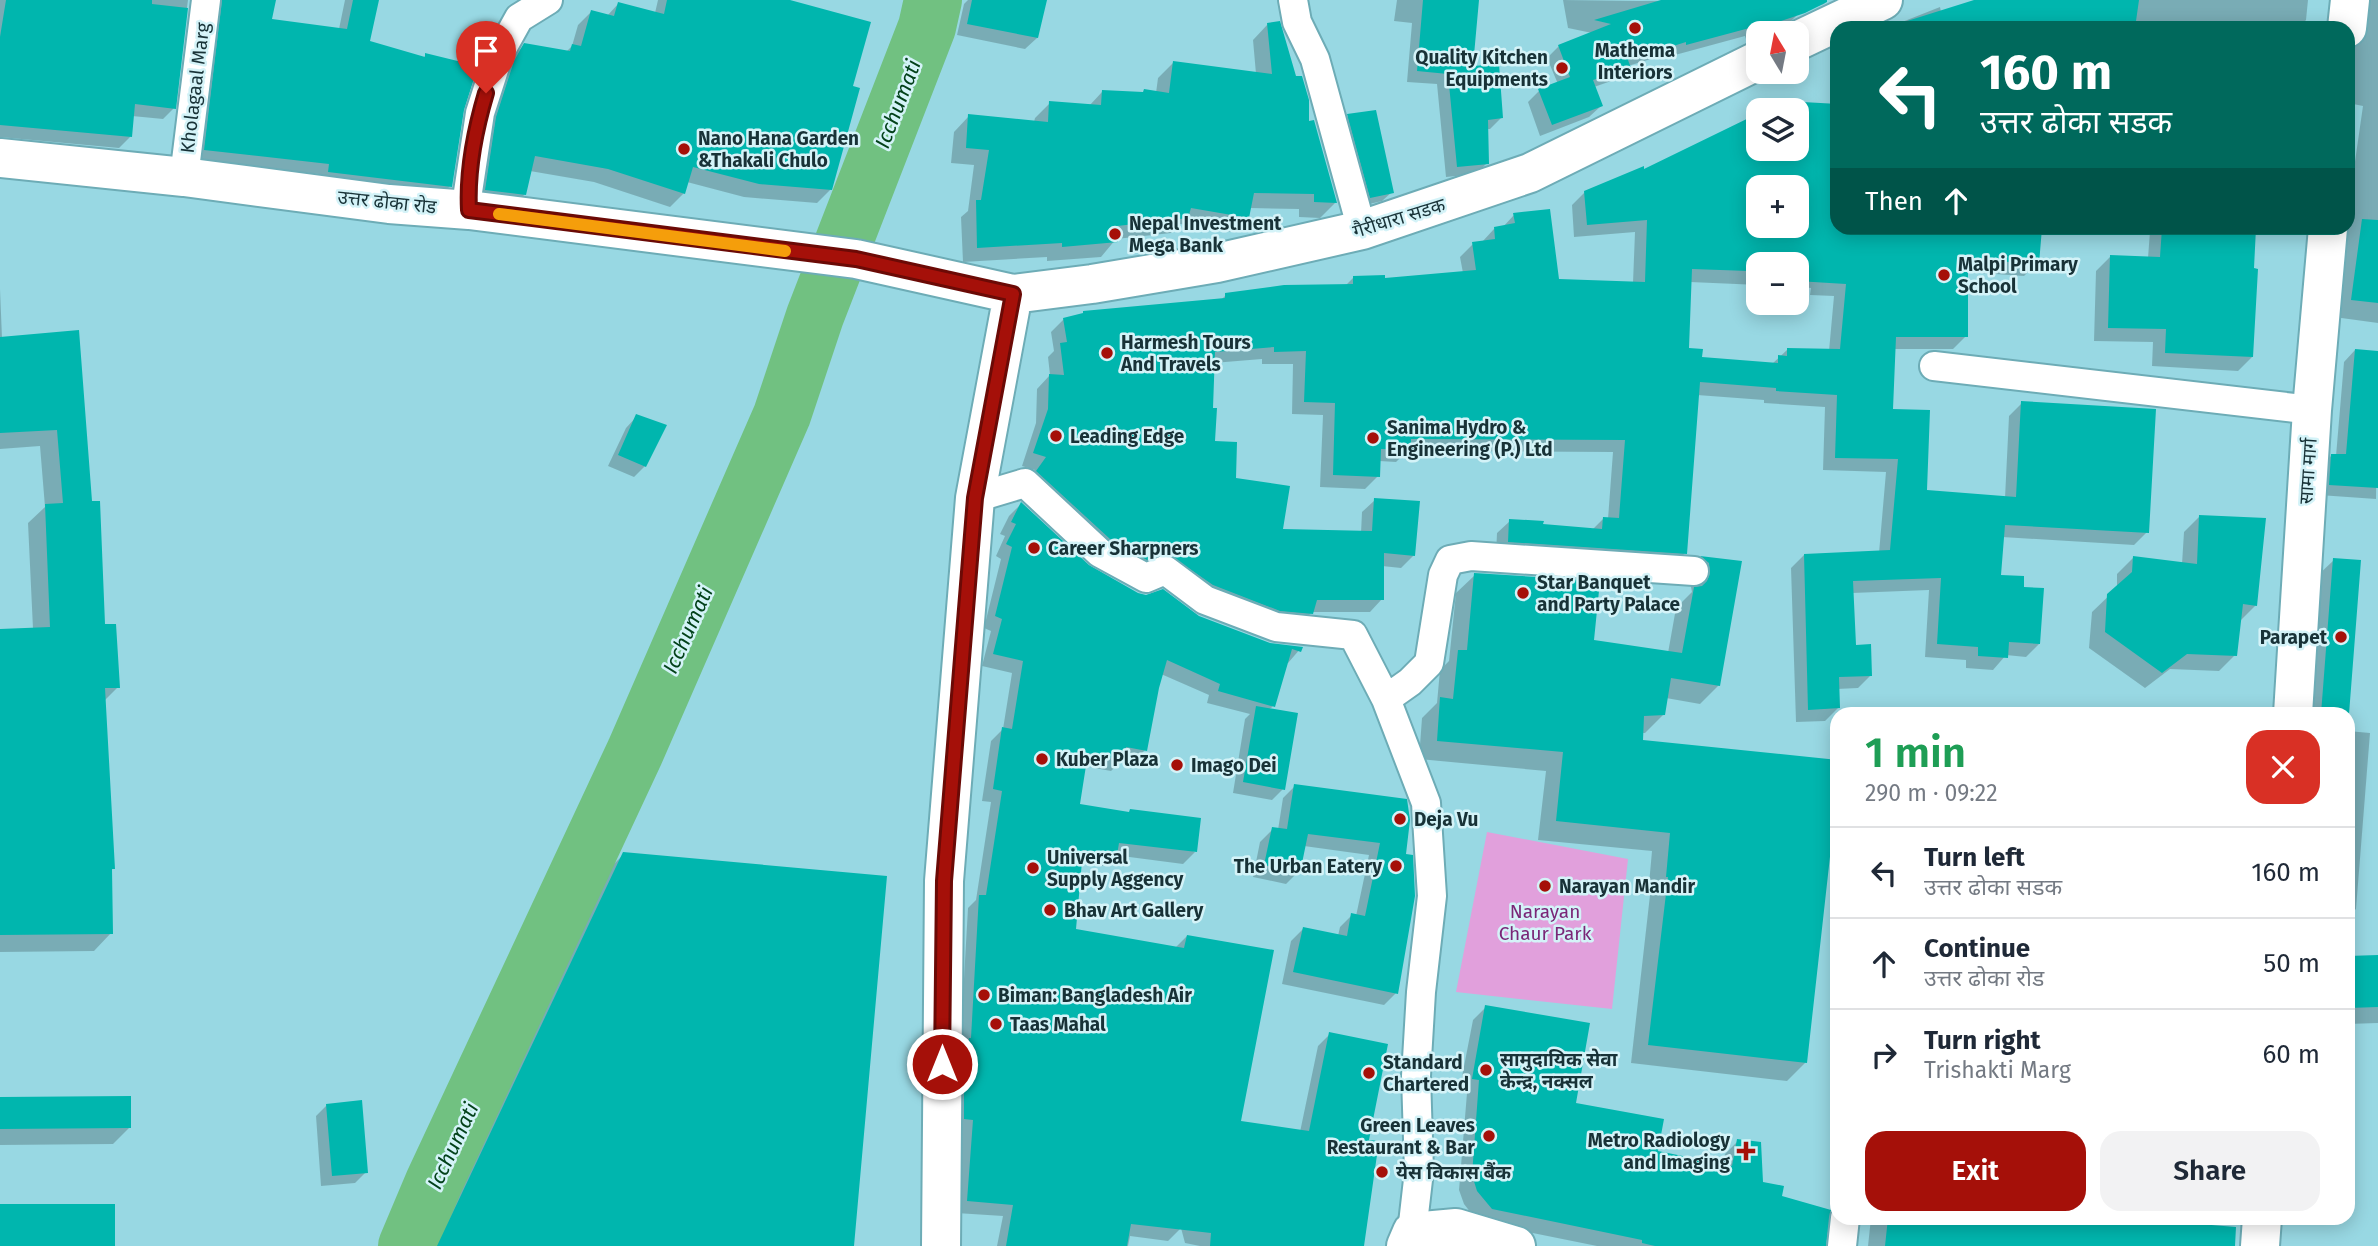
<!DOCTYPE html>
<html lang="en">
<head>
<meta charset="utf-8">
<style>
	body { margin:0; font-family:"Fira Sans","Noto Sans Devanagari",sans-serif; background:#f2f2f3; color:#1f2937; height:100vh; display:flex; flex-direction:column; font-size:26px; white-space:nowrap }
	* { box-sizing:border-box; margin:0 }
	p { font-size:23px; color:#747a83 }
	.icon { flex:none; width:38px; height:38px; fill:none; stroke:currentColor; stroke-width:2; stroke-linecap:round; stroke-linejoin:round }
	.map { position:relative; flex:1; overflow:hidden }
	.details { position:absolute; left:1830px; top:707px; width:525px; height:518px; display:flex; flex-direction:column; background:#fff; border-radius:21px; box-shadow:0 4px 18px #0003 }
	.details>* { flex:none }
	.hud { position:absolute; left:1830px; top:21px; width:525px; height:214px; border-radius:21px; box-shadow:0 4px 18px #0003; background:#00695c; color:#fff; overflow:hidden }
	.needle { width:46px; rotate:350deg }
	.buttons { position:absolute; left:1746px; top:21px; display:grid; gap:14px }
	.buttons a { display:grid; place-items:center; width:63px; height:63px; border-radius:14px; background:#fff; box-shadow:0 4px 18px #0003; font-size:35px }
	.pin { position:absolute; display:grid; place-items:center; width:60px; height:60px; color:#fff; margin:-72px -30px; border-radius:50% 50% 50% 0; rotate:-45deg; box-shadow:0 0 7px #0007 }
	.pin .icon { rotate:45deg }
	.me { position:absolute; width:77px; margin:-38px; rotate:0deg; stroke-linejoin:round; filter:drop-shadow(0 0 5px #0008) }
	.turn { display:flex; align-items:center; gap:24px; height:147px; padding:0 35px; font-size:32px }
	.turn .icon { width:91px; height:91px; stroke-width:2.5 }
	.turn b { display:block; font-size:49px; line-height:60px }
	.then { display:flex; align-items:center; height:66px; padding:0 35px; background:#0003; gap:14px; font-size:26px }
	.round { display:grid; place-items:center; flex:none; width:74px; height:74px; border-radius:21px; background:#f2f2f3 }
	.summary { display:flex; align-items:center; justify-content:space-between; height:119px; padding:0 35px }
	h1 { font-size:42px; font-weight:600; line-height:52px; color:#1e9e55 }
	.primary-button { display:flex; gap:14px; margin-top:auto; padding:14px 35px }
	.primary-button a { flex:1; height:80px; border-radius:21px; background:#a51009; color:#fff; font-size:28px; font-weight:600; line-height:80px; text-align:center }
	.primary-button a+a { background:#f2f2f3; color:#1f2937 }
	ul { padding:0; list-style:none }
	li { display:flex; align-items:center; gap:21px; height:91px; padding:0 35px; border-top:2px solid #e0e1e3 }
	li div { flex:1 }
	li b { display:block; font-size:26px }
	li em { font-style:normal }
	.map>svg:first-child { display:block }
</style>
</head>
<body>
<div class="map">
<svg width="2378" height="1246" viewBox="0 0 2378 1246">
	<rect width="100%" height="100%" fill="#98d8e3"/>
	<path fill="#e1a0dc" d="M1487 832 1628 859 1612 1009 1456 992Z"/>
	<path fill="#0003" fill-rule="evenodd" d="M0 0H188L174 108 163 119 132 116 130 137 119 148 0 137Z
		M207 0H275L270 20 339 29 345 0H377L368 42 423 58 426 55 462 110 450 186 439 197 318 183 319 174 194 160Z
		M658 0H784L851 87 831 189 817 203 744 197 687 182 684 193 670 207 594 182 530 171 525 194 511 208 472 203 501 76 511 59 524 45 566 52 572 46 578 25 591 12 607 16 619 3 655 13Z
		M968 0H1045L1037 38 1025 49 957 35 964 4Z
		M1397 0H1478L1471 68 1501 118 1490 129H1487V163L1476 174 1446 177 1437 84 1407 82 1412 23 1394 21Z
		M1563 0 1638 1 1827 0 1824 4 1800 12 1789 23 1746 39 1745 36 1675 55 1674 52 1628 66 1617 79 1594 87 1601 106 1589 117 1540 136 1528 102 1539 91 1558 84 1547 58 1559 46 1592 33 1568 28Z
		M1980 0H2308L2306 20 2299 28H1893L1897 24 1940 7 1941 12Z
		M2348 0H2378V323L2334 317 2346 228H2348V210L2363 106 2348 103V63L2354 21Z
		M1268 24 1335 203 1320 218 1299 217V209L1250 208 1248 217 1232 232 1180 224 1171 233 1116 239 1101 257 1047 261V257L963 262 961 217 968 211 974 165 951 163 954 132 969 116 1034 122 1035 118 1050 103 1089 106 1102 92 1156 93 1158 78 1173 63 1256 74 1253 40Z
		M1786 102 1838 106V228H2040L2037 263 2024 276 1966 272V336L1953 349H1894L1892 411 1925 491 2005 498 2009 416 2022 403 2147 532 2134 545 2002 537 1999 576 2022 589 2039 644 2026 657 2006 655 1993 670 1966 668V660L1925 657 1929 590 1852 593 1854 646 1870 676 1858 688 1837 689 1838 708 1825 721 1796 722 1791 568 1804 555 1879 553 1886 472 1823 470 1825 407 1764 403V400L1697 395 1685 553 1672 566 1496 554 1497 533 1510 521 1541 526 1592 530 1604 518 1608 519 1613 452 1407 451 1396 462 1379 461 1378 476 1365 489 1320 487 1323 415 1292 414 1293 364H1262V359L1213 363 1212 410 1214 443 1234 480 1281 531 1361 533 1362 512 1375 500 1414 555 1401 568 1382 566V599L1370 612H1312L1298 626 1133 572 1025 484 1035 470 1022 466 1036 423 1037 389 1050 375 1048 357 1054 351 1051 332 1064 319 1221 300 1226 295 1346 285 1353 278 1384 280 1463 273 1460 257 1473 244 1482 242 1494 229 1502 228 1514 215 1557 281 1633 283 1635 232 1574 237 1572 205 1585 192 1643 173 1759 149H1797V110H1770ZM1759 187H1797V226H1759ZM1759 264H1797V287L1811 288 1810 295 1834 296 1829 351 1788 349 1771 365 1700 359 1687 349 1690 282 1759 285Z
		M1348 116 1392 192 1382 201 1361 206 1339 126Z
		M2153 228H2266L2264 230H2254L2252 357 2238 371 2152 366 2153 342 2094 341 2096 271 2110 257 2148 258 2150 231Z
		M0 289 2 338 77 332 90 503 103 626 118 687 104 701 114 868 110 871 111 933 94 951 0 952V631L33 629 28 523 45 507 40 446 0 449Z
		M2355 350 2378 352 2376 499 2319 495 2321 466 2332 455 2336 456 2344 362Z
		M637 416 645 466 634 477 608 466 626 428Z
		M1021 504 1088 567 1137 594 1270 644 1301 648 1288 663H1286L1273 706 1269 710 1283 789 1272 800 1233 793 1245 719 1250 714 1207 703 1209 695 1161 674 1145 750 1133 762 1122 760 1111 771 1084 766 1078 805 1195 852 1183 864 1114 855 1103 866 1080 863 1074 930 1175 948 1187 936 1239 1123 1300 1132 1318 1046 1330 1034 1367 1141 1362 1246H1200L1185 1243 1181 1228 1168 1241 1130 1236 1128 1246H997L1003 1216 956 1213 962 1132 953 1131 960 1049 968 908 976 900 991 802 982 801 991 741 1003 729 1012 673 982 666 991 631 984 628 1001 559 996 556 1005 536 1000 534 1009 516Z
		M2200 516 2256 605 2239 622 2235 655 2219 671 2170 669 2145 688 2089 648 2092 612 2117 588V574L2133 558 2182 564 2184 532Z
		M1701 558 1740 563 1719 685 1700 704 1666 698 1664 714 1645 733H1641V741L1806 1062 1787 1081 1631 1063 1650 895H1648L1652 851 1538 840 1546 771 1419 759 1422 718 1437 703 1440 670 1449 661 1456 593 1475 575 1592 641 1668 653 1676 608 1692 592 1690 582 1683 576Z
		M2334 560 2348 714H2306L2317 576Z
		M2348 731 2370 733 2356 909 2348 916Z
		M1295 786 1404 855 1396 993 1384 1005 1282 984 1291 941 1303 929 1338 936 1340 927 1352 915 1356 916 1369 855 1304 846 1298 872 1286 884 1253 877 1260 842 1273 829 1278 830 1283 798Z
		M624 854 852 1246H427L602 876Z
		M2378 956V1023L2348 1024V957Z
		M1486 1007 1574 1104 1656 1152 1722 1165 1725 1154 1738 1141 1761 1183 1779 1197 1824 1246H1597L1478 1222 1464 1204 1459 1190 1467 1093 1459 1092 1473 1020Z
		M0 1099 130 1127 113 1144 0 1145Z
		M327 1105 366 1172 355 1183 321 1186 316 1116Z
		M1871 1218H2104L2221 1246H1868Z"/>
	<g fill="none" stroke-linecap="round" stroke-linejoin="round">
		<path stroke="#71c181" stroke-width="58" d="M407 1246 434 1182 635 752 782 415 815 316 927 27 933 0"/>
	</g>
	<path fill="#00b6ae" fill-rule="evenodd" d="M6 0H152V4L188 8 176 109 135 104 132 137 0 125V37Z
		M222 0H276L272 19 347 29 353 0H379L370 41 425 57V53L478 66 464 110 452 187 328 172 329 164 204 150Z
		M667 0H790L871 22 853 86 860 88 832 190 759 184 693 167 685 194 608 169 535 156 526 195 485 190 496 117 514 61 524 43 570 51 572 44 581 46 591 10 614 16 618 2 664 14Z
		M972 0H1047L1038 38 967 24Z
		M1423 0H1479L1473 66 1499 64 1503 118 1488 120 1489 164 1457 167 1448 74 1417 71Z
		M1661 0H1827V2L1805 13 1757 29V26L1686 45V42L1628 60 1631 68 1593 80 1603 106 1552 125 1538 89 1570 77 1558 45 1611 24 1594 20Z
		M1974 0H2139L2135 28H1905L1904 22Z
		M1280 21 1296 76H1302L1309 100V121L1314 120 1337 203 1314 202V194L1254 193 1249 218 1191 208 1188 218 1117 226 1118 242 1062 247V243L977 248 976 200H981L989 150 966 148 968 114 1048 122 1049 101 1101 105 1102 90 1143 92 1144 89 1169 93 1173 61 1272 74 1267 23Z
		M1785 101 1838 104V228H1867V231H1989V228H2042L2039 264 1968 259V337H1896L1893 409 1930 410 1927 490 2016 497 2021 401 2156 409 2149 533 2005 525 2001 575 2024 576V587L2044 588 2040 644 2009 642 2008 658 1978 656V647L1937 644 1941 578 1853 581 1856 645 1871 644 1872 676 1839 677 1840 708 1808 710 1804 554 1890 550 1898 459 1835 458 1837 395 1776 391V388L1700 382 1687 554 1508 542 1509 519 1544 521 1543 524 1602 529 1603 517 1619 518 1625 440 1411 439V450L1381 449 1380 477 1333 475 1335 403 1304 402 1306 351 1274 352V347L1215 352 1213 408H1217L1215 441 1237 442 1236 478 1290 486 1283 529 1372 531 1374 498 1420 501 1415 556 1384 553V600H1317L1313 614 1280 611 1213 585 1168 554 1147 560 1110 539 1036 471 1046 457 1033 453 1048 409 1049 374 1064 375 1060 343 1067 342 1063 318 1083 313V311L1225 298V293L1284 285 1353 284V276L1385 275V278L1476 270 1472 242 1495 239 1494 227 1515 223 1513 213 1550 209 1559 279 1645 282 1647 220 1587 225 1584 191 1644 166V169L1759 113V149H1797V110H1765ZM1759 187H1797V226H1759ZM1759 264H1797V281L1846 284 1840 349 1787 348V356L1778 355V363L1702 357 1703 349 1689 348 1692 269 1749 271 1748 292H1759Z
		M1376 110 1394 193 1370 198 1347 114Z
		M2362 219 2378 220V303L2351 300Z
		M2162 228H2256L2254 268 2258 269 2253 357 2165 353 2166 329 2108 328 2110 255 2160 257Z
		M79 330 92 501H100L105 624H116L120 688H105L115 869H112L113 934 0 935V629L50 627 45 504 63 503 57 430 0 433V337Z
		M2355 349 2378 351V488L2329 485 2331 454H2346Z
		M636 414 667 425 646 467 618 455Z
		M1021 502 1089 565 1138 593 1146 595 1163 589 1199 616 1270 643 1303 647 1301 652 1292 649 1275 707 1218 691 1220 684 1167 660 1159 688 1147 751 1126 747 1124 760 1088 753 1080 804 1129 812 1130 809 1201 818 1197 852 1119 843 1117 855 1083 850 1076 929 1184 948 1187 935 1274 950 1241 1121 1309 1131 1329 1032 1388 1044 1369 1140 1379 1141 1364 1246H1210L1211 1233 1131 1224 1127 1246H1006L1013 1205 967 1201 973 1120 964 1119V1093L969 1038H971L979 895H986L1002 791 993 789 1002 727 1012 729 1023 661 993 654 1002 619 995 616 1012 547 1006 544 1016 524 1011 522Z
		M2199 515 2266 518 2257 606 2243 604 2237 656 2187 654 2162 673 2105 632 2107 594 2132 572 2133 556 2197 564Z
		M1700 556 1742 561 1720 686 1671 678 1665 715 1644 716 1643 740 1838 760V785L1807 1063 1648 1045 1668 877H1666L1670 833 1556 821 1563 752 1437 741 1440 697 1453 699 1458 650H1467L1474 573 1600 581 1594 640 1682 653 1694 587 1702 586 1707 581 1710 573 1709 563Z
		M2333 558 2361 560 2349 714H2321Z
		M1256 706 1298 713 1285 790 1243 782Z
		M1294 784 1407 799 1410 820 1406 854 1413 855 1415 896 1398 994 1293 972 1303 927 1347 936 1351 913 1365 916 1380 843 1308 834 1300 873 1264 865 1272 827 1287 829Z
		M623 852 887 876 854 1246H437Z
		M2378 955V1007L2348 1008V956Z
		M1485 1005 1590 1023 1576 1103 1664 1119 1658 1151 1732 1166 1737 1139 1761 1142 1763 1182 1784 1186 1782 1196 1831 1210 1826 1246H1655L1642 1243V1240L1492 1209 1477 1191 1472 1175 1479 1080 1472 1079Z
		M131 1096V1128L0 1129V1097Z
		M362 1100 368 1173 332 1176 326 1104Z
		M0 1204H115V1246H0Z
		M1888 1218H2126L2236 1227 2235 1246H1885Z"/>
	<g fill="none" stroke-linecap="round" stroke-linejoin="round">
		<g stroke="#6dacb6" stroke-width="32">
			<path id="street" d="M1293 0 1297 22 1315 59 1362 230
				M184 177 206 0
				M469 210 468 192 480 113 499 54 519 18 548 0
				M1934 366 2312 410
				M975 498 1025 483 1100 553 1146 578 1165 570 1205 600 1276 627 1353 635 1386 699 1426 803 1432 896 1421 992 1416 1076 1419 1171 1412 1232
				M1386 699 1410 682 1429 663 1443 575 1450 560 1471 556 1694 571
				M1842 1246 1845 1218"/>
		</g>
		<g stroke="#6dacb6" stroke-width="42">
			<path id="secondary" d="M2347 28 2350 0
				M1797 41 1883 0
				M0 158 184 177 389 204 469 210 856 259 1013 294 1092 284 1217 263 1362 230 1530 173 1759 60
				M2293 714 2312 410 2328 228
				M941 1246 944 881 975 498 1013 294
				M2260 1246 2262 1218"/>
		</g>
		<g stroke="#6dacb6" stroke-width="42">
			<path id="primary" d="M1406 1246 1412 1232 1456 1228 1516 1246"/>
		</g>
		<use href="#street" stroke="#fff" stroke-width="28"/>
		<use href="#secondary" stroke="#fff" stroke-width="38"/>
		<use href="#primary" stroke="#fff" stroke-width="38"/>
	</g>
	<g fill="none" stroke-linecap="round" stroke-linejoin="round">
		<g stroke="#6b0a06" stroke-width="18">
			<path id="route" d="M486 93C475 130 467 172 469 210L856 259 1013 294 975 498 944 881 942 1064"/>
		</g>
		<use href="#route" stroke="#a51009" stroke-width="12"/>
		<path stroke="#f59e0b" stroke-width="12" d="M499 214 785 251"/>
	</g>
	<g fill="#a51009" stroke="#d4f3f8" stroke-width="2.5">
		<circle cx="1635" cy="28" r="7"/>
		<circle cx="1562" cy="68" r="7"/>
		<circle cx="684" cy="149" r="7"/>
		<circle cx="1115" cy="234" r="7"/>
		<circle cx="1944" cy="275" r="7"/>
		<circle cx="1107" cy="353" r="7"/>
		<circle cx="1056" cy="436" r="7"/>
		<circle cx="1373" cy="438" r="7"/>
		<circle cx="1034" cy="548" r="7"/>
		<circle cx="1523" cy="593" r="7"/>
		<circle cx="2341" cy="637" r="7"/>
		<circle cx="1042" cy="759" r="7"/>
		<circle cx="1177" cy="765" r="7"/>
		<circle cx="1400" cy="819" r="7"/>
		<circle cx="1396" cy="866" r="7"/>
		<circle cx="1033" cy="868" r="7"/>
		<circle cx="1545" cy="886" r="7"/>
		<circle cx="1050" cy="910" r="7"/>
		<circle cx="984" cy="995" r="7"/>
		<circle cx="996" cy="1024" r="7"/>
		<circle cx="1486" cy="1070" r="7"/>
		<circle cx="1369" cy="1073" r="7"/>
		<circle cx="1489" cy="1136" r="7"/>
		<path d="M1742.5 1140.5h7v7h7v7h-7v7h-7v-7h-7v-7h7z"/>
		<circle cx="1382" cy="1172" r="7"/>
	</g>
	<g text-anchor="middle" dominant-baseline="central" stroke-width="5" stroke-linejoin="round" paint-order="stroke">
		<g font-size="19" font-weight="bold" fill="#183237" stroke="#d4f3f8" text-anchor="start">
			<text x="1635" y="50" text-anchor="middle">Mathema<tspan x="1635" dy="22">Interiors</tspan></text>
			<text x="1548" y="57" text-anchor="end">Quality Kitchen<tspan x="1548" dy="22">Equipments</tspan></text>
			<text x="698" y="138">Nano Hana Garden<tspan x="698" dy="22">&amp;Thakali Chulo</tspan></text>
			<text x="1129" y="223">Nepal Investment<tspan x="1129" dy="22">Mega Bank</tspan></text>
			<text x="1958" y="264">Malpi Primary<tspan x="1958" dy="22">School</tspan></text>
			<text x="1121" y="342">Harmesh Tours<tspan x="1121" dy="22">And Travels</tspan></text>
			<text x="1387" y="427">Sanima Hydro &amp;<tspan x="1387" dy="22">Engineering (P.) Ltd</tspan></text>
			<text x="1070" y="436">Leading Edge</text>
			<text x="1048" y="548">Career Sharpners</text>
			<text x="1537" y="582">Star Banquet<tspan x="1537" dy="22">and Party Palace</tspan></text>
			<text x="2327" y="637" text-anchor="end">Parapet</text>
			<text x="1056" y="759">Kuber Plaza</text>
			<text x="1191" y="765">Imago Dei</text>
			<text x="1414" y="819">Deja Vu</text>
			<text x="1047" y="857">Universal<tspan x="1047" dy="22">Supply Aggency</tspan></text>
			<text x="1382" y="866" text-anchor="end">The Urban Eatery</text>
			<text x="1559" y="886">Narayan Mandir</text>
			<text x="1064" y="910">Bhav Art Gallery</text>
			<text x="998" y="995">Biman: Bangladesh Air</text>
			<text x="1010" y="1024">Taas Mahal</text>
			<text x="1500" y="1059">सामुदायिक सेवा<tspan x="1500" dy="22">केन्द्र, नक्सल</tspan></text>
			<text x="1383" y="1062">Standard<tspan x="1383" dy="22">Chartered</tspan></text>
			<text x="1475" y="1125" text-anchor="end">Green Leaves<tspan x="1475" dy="22">Restaurant &amp; Bar</tspan></text>
			<text x="1730" y="1140" text-anchor="end">Metro Radiology<tspan x="1730" dy="22">and Imaging</tspan></text>
			<text x="1396" y="1172">येस विकास बैंक</text>
		</g>
		<g font-size="19" fill="#183237" stroke="#d4f3f8">
			<text transform="translate(195 88) rotate(-83)">Kholagaal Marg</text>
			<text transform="translate(387 202) rotate(6)">उत्तर ढोका रोड</text>
			<text transform="translate(1399 218) rotate(-17)">गैरीधारा सडक</text>
			<text transform="translate(2308 471) rotate(-86)">सामा मार्ग</text>
		</g>
		<g font-size="19" fill="#7a2677" stroke="#d4f3f8">
			<text x="1545" y="911">Narayan<tspan x="1545" dy="22">Chaur Park</tspan></text>
		</g>
		<g font-size="21" font-style="italic" fill="#03421a" stroke="#d4f3f8">
			<text transform="translate(898 104) rotate(-69)">Icchumati</text>
			<text transform="translate(688 630) rotate(-66)">Icchumati</text>
			<text transform="translate(453 1146) rotate(-65)">Icchumati</text>
		</g>
	</g>
</svg>
<div class="buttons">
<a><svg class="needle" viewBox="-14 -14 28 28"><path d="M0-13l5 13h-10z" fill="#e53935"/><path d="M0 13l5-13h-10z" fill="#747a83"/></svg></a>
<a><svg class="icon" aria-label="layers" viewBox="0 0 24 24"><path d="M12 4l9 5-9 5-9-5zM3 14l9 5 9-5"/></svg></a>
<a>+</a>
<a>−</a>
</div>
<div class="pin" style="left:486px;top:93px;background:#d93025"><svg class="icon" aria-label="arrive" viewBox="0 0 24 24"><path d="M6 21V4h12l-3 4 3 4H6"/></svg></div>
<svg class="me" style="left:942px;top:1064px" viewBox="-20 -20 40 40"><circle r="17" fill="#a51009" stroke="#fff" stroke-width="3"/><path d="M0-11L8 9 0 5-8 9z" fill="#fff"/></svg>
<div class="hud">
<div class="turn"><svg class="icon" aria-label="left" viewBox="0 0 24 24"><path d="M17 20v-9H6M10 6l-5 5 5 5"/></svg><div><b>160 m</b>उत्तर ढोका सडक</div></div>
<div class="then">Then<svg class="icon" aria-label="ahead" viewBox="0 0 24 24"><path d="M12 20V5M6 11l6-6 6 6"/></svg></div>
</div>
<section class="details">
<div class="summary"><div><h1>1 min</h1><p>290 m · 09:22</p></div><a class="round" style="background:#d93025;color:#fff"><svg class="icon" aria-label="close" viewBox="0 0 24 24"><path d="M6 6l12 12M18 6L6 18"/></svg></a></div>
<ul>
<li><svg class="icon" aria-label="left" viewBox="0 0 24 24"><path d="M17 20v-9H6M10 6l-5 5 5 5"/></svg><div><b>Turn left</b><p>उत्तर ढोका सडक</p></div><em>160 m</em></li>
<li><svg class="icon" aria-label="ahead" viewBox="0 0 24 24"><path d="M12 20V5M6 11l6-6 6 6"/></svg><div><b>Continue</b><p>उत्तर ढोका रोड</p></div><em>50 m</em></li>
<li><svg class="icon" aria-label="right" viewBox="0 0 24 24"><path d="M7 20v-9h11M14 6l5 5-5 5"/></svg><div><b>Turn right</b><p>Trishakti Marg</p></div><em>60 m</em></li>
</ul>
<div class="primary-button"><a>Exit</a><a>Share</a></div>
</section>
</div>
</body>
</html>
